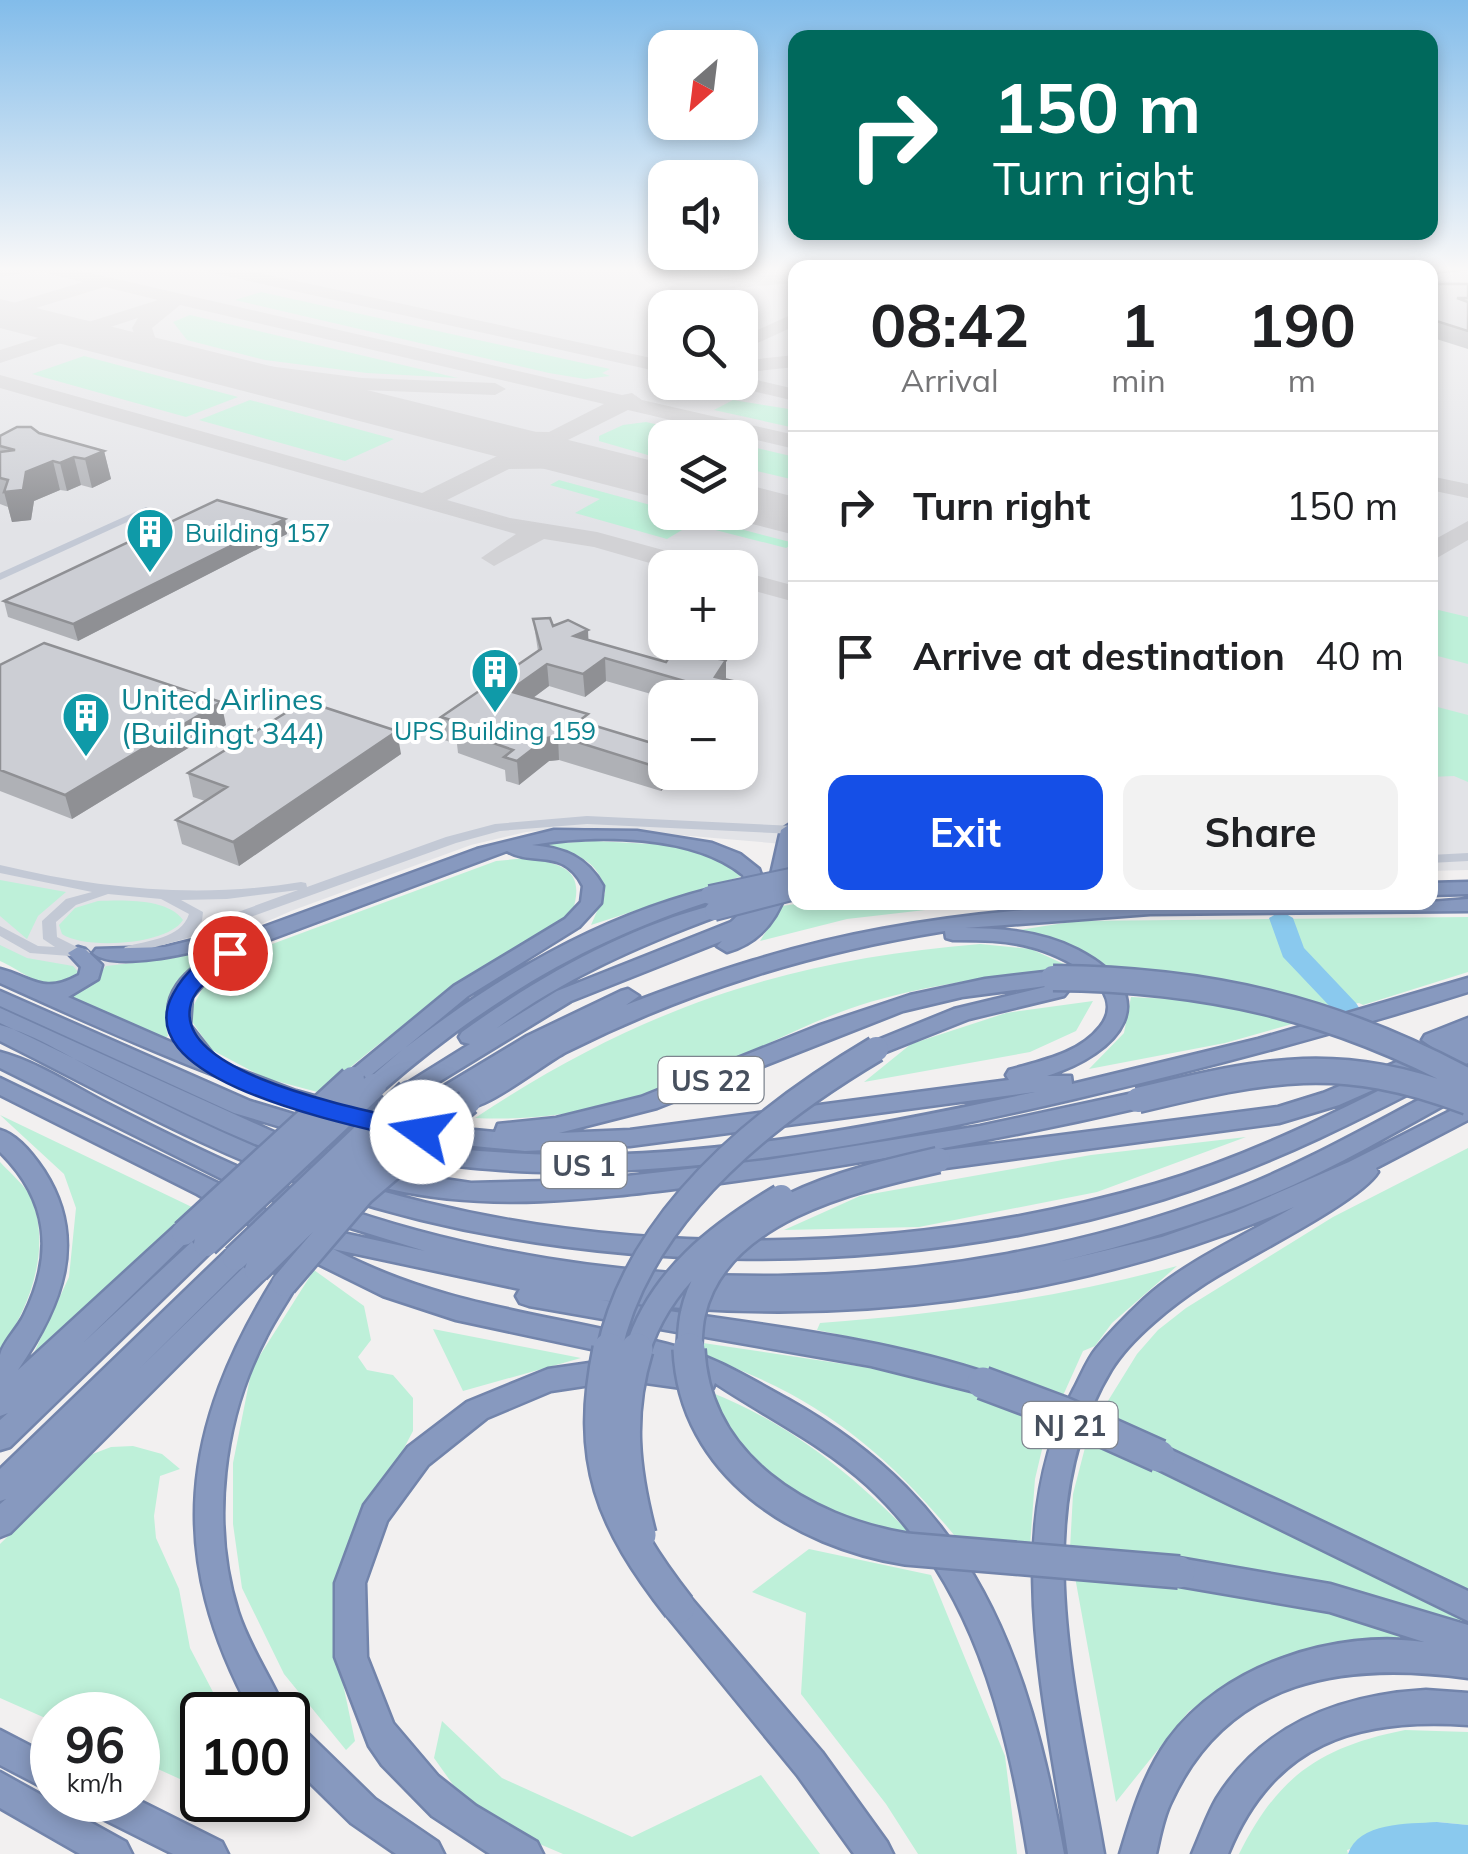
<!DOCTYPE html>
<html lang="en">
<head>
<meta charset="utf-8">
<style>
	body { margin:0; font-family:Mulish,sans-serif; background:#f2f2f2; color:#202124; height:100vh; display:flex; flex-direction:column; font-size:38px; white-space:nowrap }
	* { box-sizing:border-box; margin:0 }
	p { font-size:32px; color:#757577 }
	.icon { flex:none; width:55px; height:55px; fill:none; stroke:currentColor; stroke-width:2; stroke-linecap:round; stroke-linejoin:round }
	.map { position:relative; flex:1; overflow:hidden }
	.drawer { position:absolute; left:788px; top:260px; width:650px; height:650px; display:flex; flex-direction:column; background:#fff; border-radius:20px; box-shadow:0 5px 15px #0003 }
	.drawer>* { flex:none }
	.hud { position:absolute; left:788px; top:30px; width:650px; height:210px; border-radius:20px; box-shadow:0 5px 15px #0003; background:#00695c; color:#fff; overflow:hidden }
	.needle { width:65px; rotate:208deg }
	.fabs { position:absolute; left:648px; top:30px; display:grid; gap:20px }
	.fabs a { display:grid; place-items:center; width:110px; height:110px; border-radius:20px; background:#fff; box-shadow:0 5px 15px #0003; font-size:50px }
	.speed { position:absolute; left:30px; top:1692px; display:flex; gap:20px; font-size:50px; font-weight:700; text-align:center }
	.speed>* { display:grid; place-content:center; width:130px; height:130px; border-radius:50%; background:#fff; box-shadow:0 5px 15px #0003; line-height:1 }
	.speed small { font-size:25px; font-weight:400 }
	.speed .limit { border:5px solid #111; border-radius:15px; background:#fff; color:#111 }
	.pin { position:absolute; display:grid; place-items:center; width:85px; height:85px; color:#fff; margin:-42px; border:5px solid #fff; border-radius:50%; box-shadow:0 2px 10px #0007 }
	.me { position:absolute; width:110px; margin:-55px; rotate:283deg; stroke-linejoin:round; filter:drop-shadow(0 0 8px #0008) }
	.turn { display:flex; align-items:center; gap:35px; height:210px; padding:0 40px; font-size:45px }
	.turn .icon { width:130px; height:130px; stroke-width:2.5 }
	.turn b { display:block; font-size:70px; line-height:85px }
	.eta { display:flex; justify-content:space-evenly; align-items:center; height:170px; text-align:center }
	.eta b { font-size:60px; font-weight:700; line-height:70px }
	.primary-button { display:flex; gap:20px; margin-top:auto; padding:20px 40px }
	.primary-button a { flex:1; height:115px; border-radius:20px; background:#154fe7; color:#fff; font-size:40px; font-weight:700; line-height:115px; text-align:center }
	.primary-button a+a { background:#f2f2f2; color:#202124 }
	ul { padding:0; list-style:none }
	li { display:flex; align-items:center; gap:30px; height:150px; padding:0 40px; border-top:2px solid #e0e0e0 }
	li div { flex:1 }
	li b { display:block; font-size:38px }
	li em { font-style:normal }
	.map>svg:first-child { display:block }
</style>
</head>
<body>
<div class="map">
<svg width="1468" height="1854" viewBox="0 0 1468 1854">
	<rect width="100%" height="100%" fill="#f2f0f0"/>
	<path fill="#e2e3e7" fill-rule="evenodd" d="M0 267H1468V870L1430 871V268H795V845L584 827 526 832 471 845 291 911 220 942 190 960 146 1026 0 960ZM665 308H740V382H665ZM665 438H740V512H665ZM665 568H740V642H665ZM665 698H740V772H665Z"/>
	<path fill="#bef0d9" d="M261 292 610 369 602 373 610 376 585 379 549 373 235 300Z
		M190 315 458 378 367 373 265 360 187 340 173 322Z
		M84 356 238 397 186 417 32 374Z
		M250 400 394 439 345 461 199 420Z
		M733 400 795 410V428L714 410Z
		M646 422 712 437 665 438V460L599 441V436L623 425Z
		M740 444 795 457V480L740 467Z
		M559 480 665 509V512L679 513 794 543 786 548 692 524 667 539 575 513 600 499 550 485Z
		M1430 608 1468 617V664L1430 654Z
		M1430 705 1468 715V782L1454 776 1430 777Z
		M594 841 671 845 714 854 742 876 591 925 605 893C601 860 573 853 546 844Z
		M527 858C565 864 586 871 572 913 484 968 398 1023 321 1093L265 1078 212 1050 188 1016 207 980 253 951 496 861Z
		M0 880 66 892 38 916 27 939 0 916Z
		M98 901C122 900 168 898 183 920 168 945 85 950 62 934L59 925 75 908Z
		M802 903V902L986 903 847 919 760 941 782 906Z
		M1468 917V972L1363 1005 1359 1003 1336 1007 1250 986 1113 971 1052 939 1019 930 1077 921Z
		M241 942C206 967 157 986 168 1036L165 1038 68 997 90 987 106 966 169 959Z
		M980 944 1031 949 1077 970C996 976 915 984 838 1013 790 1031 745 1056 699 1076 629 1106 550 1122 475 1118 639 1009 784 960 980 944Z
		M0 945 27 958 73 966 80 974C56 1002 25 972 0 961Z
		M1131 997 1210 1001 1299 1022 1225 1043 1089 1069 1124 1033Z
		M1093 1001 1076 1031 1030 1052 864 1082 911 1044 1006 1013Z
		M0 1115 196 1209 26 1370 69 1277 76 1208 64 1174Z
		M1246 1137 1097 1192 919 1227 784 1230 860 1196 1091 1155Z
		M1468 1148V1594L1098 1417 1137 1354 1158 1330 1186 1308 1333 1217Z
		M0 1162C10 1173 26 1186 31 1198 52 1247 30 1309 0 1349Z
		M1177 1266 1112 1323 1095 1346 1083 1351 1061 1400 913 1350 817 1330 820 1323C942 1314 1059 1298 1177 1266Z
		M314 1270 364 1306 371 1340 358 1357 367 1370 393 1375 413 1398V1431L393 1469 338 1660 355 1741 346 1750 284 1674 242 1588 233 1524V1463L252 1368Z
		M433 1329 581 1358 463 1391Z
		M703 1343 917 1375 1049 1420 1035 1479 1030 1546 959 1541C887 1452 814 1393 704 1357Z
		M710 1392C791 1424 850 1473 911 1534L876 1529 802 1500 740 1450Z
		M1088 1436 1468 1621V1631C1427 1618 1386 1602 1344 1591 1253 1568 1163 1556 1070 1549L1073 1494Z
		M133 1446 162 1454 180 1469 160 1476 154 1516 156 1538 179 1589 190 1648 225 1715H202V1789L138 1760V1715H52V1721L0 1698V1544L90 1455 111 1447Z
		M809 1549 931 1575 1005 1756 1017 1854H918L886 1804 801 1694 806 1613 752 1592Z
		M1075 1577 1195 1587 1350 1615 1466 1649 1354 1643 1293 1653 1189 1711 1116 1802Z
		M442 1721 502 1778 632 1837 761 1775 820 1854H563L476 1817 434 1758Z
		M1405 1730 1468 1732V1825L1437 1822 1347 1850 1348 1854H1239C1278 1776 1320 1747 1405 1730Z"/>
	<path fill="#8ac9ee" d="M1437 1822 1468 1825V1854H1348C1359 1822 1407 1824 1437 1822Z"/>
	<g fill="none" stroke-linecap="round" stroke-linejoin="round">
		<path fill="#8ac9ee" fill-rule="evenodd" d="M1281 911 1293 918 1304 948 1356 1003 1360 1009 1356 1015H1338L1283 957 1269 918Z"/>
		<path fill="#d2d2d5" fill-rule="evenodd" d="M0 267H64L622 395 632 393 642 400 795 435V449L628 410 540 454 598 458 602 463 598 468 509 469 447 500 510 518 597 532 707 562 711 568H667L594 547 544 539 494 566 481 558 516 534 0 388V375L422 493 524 443 474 441 471 436 474 431 549 432 604 404 180 305 152 328 156 340 178 352V360C156 364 139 348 132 328L138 318 0 363V350L158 300 105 287 0 319V307L83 282 38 271 0 277Z
			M199 267H232L665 361V373L208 272Z
			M795 273V283L676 293 667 288 676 283Z
			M795 313V326L740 351V338Z
			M795 355V367L740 373V361Z
			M197 357 362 378 495 383 506 389 495 395 362 390 190 367V359Z
			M740 376 795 389V401L731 386 728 382H740Z
			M1430 476 1468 484V498L1430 490Z
			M740 492 795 501V515L740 506Z
			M1468 521V540L1430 562V542Z
			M740 571 795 586V602L740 587Z"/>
		<path fill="#d2d2d5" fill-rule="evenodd" d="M0 299 665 464V500L0 328Z
			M740 483 795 497V535L718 515 716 512H740Z"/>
		<g stroke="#7284ab" stroke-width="5">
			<path id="highway" d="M790 824 795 826C795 877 784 936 727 952L717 946 722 941 571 1001 409 1100 401 1097 398 1092 401 1087 470 1044 462 1042 459 1037 462 1032C537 978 624 928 714 905L724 911 721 915C642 944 564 978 497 1028L557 991 731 922C748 907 749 896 743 875 693 834 594 834 532 845 564 848 587 857 603 886L601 903 579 927 468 996 405 1048C497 977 596 918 710 889L720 895 717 899C586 940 485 1002 382 1091H366L363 1086 366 1081 402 1050 360 1084H344L341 1079 454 986 565 919 581 902 583 886C563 847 534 867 507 851L266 941 215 971 192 997 190 1025 219 1062 296 1091 397 1119 401 1125 397 1131 389 1133C253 1097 128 1041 0 983V969C34 978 43 995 79 975L81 967 68 953 78 947 85 949 102 965 98 979 68 997 180 1046C147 996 189 966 231 943 202 950 115 973 93 953L96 949 165 947 250 926 258 929 477 849 554 830 637 831 712 843 740 854 759 869 767 892 781 830Z
				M1468 882V894L1430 895V883Z
				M1468 899V911L1150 914 965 928C1003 928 1044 932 1078 950 1168 997 1120 1053 1047 1076H1071L1072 1084 1258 1039 1468 978V992C1338 1033 1207 1068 1074 1099 907 1138 739 1170 567 1172 511 1173 456 1166 401 1160L393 1158 389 1152 393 1146 401 1144C454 1149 507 1154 560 1155 720 1157 879 1126 1035 1092L630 1146 525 1151 422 1141 414 1139 410 1133 414 1127 422 1125 495 1132 498 1124 556 1118 641 1097 820 1025 910 995 985 979 1053 971 1063 978 1053 985 962 997 903 1011 657 1108 559 1133 630 1130 1009 1080 1006 1075 1009 1070C1040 1061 1079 1054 1100 1027 1132 988 1060 954 1031 947 1006 940 979 940 953 940L946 938 945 931C809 953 690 990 566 1052 543 1064 482 1114 460 1108L457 1102 459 1098 442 1106 434 1104 431 1098 434 1092 527 1036 621 991 628 989 639 996 626 1005C709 973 793 945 882 929 1063 895 1247 902 1430 902Z
				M1057 984 1064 986 1068 991 1064 996 969 1019 876 1056 868 1054 865 1049 868 1044 954 1009Z
				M0 991 250 1101 376 1139 380 1145 376 1151 368 1153 234 1113 0 1006Z
				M0 1008 298 1143 390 1171 471 1183 592 1180 767 1160 980 1126 1138 1092 1146 1094 1149 1100 1146 1106 1138 1108C995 1141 851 1166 706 1185 601 1198 494 1213 390 1189 252 1156 128 1082 0 1023Z
				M1468 1018V1063C1370 1115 1270 1166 1164 1199 902 1280 591 1279 331 1194 215 1156 108 1095 0 1041V1025C37 1035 74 1060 109 1077 185 1115 262 1154 344 1180 601 1261 896 1259 1155 1184 1249 1156 1338 1112 1425 1067L1339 1105 1279 1123 938 1169 930 1166 926 1160 930 1154 938 1151 1278 1107 1323 1093 1432 1047 1422 1040 1425 1035Z
				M0 1052C38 1062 75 1087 110 1105 181 1141 252 1176 326 1202 612 1304 945 1300 1227 1193 1304 1164 1375 1122 1447 1085H1463L1466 1090 1463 1095C1391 1134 1320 1177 1243 1206 1173 1233 1101 1252 1028 1269L1162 1237 1234 1212 1349 1162 1468 1102V1120L1376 1168 1378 1172C1360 1202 1242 1259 1206 1283 1174 1304 1131 1337 1111 1370 1024 1514 1078 1700 1104 1854H1068C1046 1705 999 1529 1074 1389 1081 1376 1087 1360 1096 1349 1110 1332 1128 1314 1144 1299 1187 1260 1244 1236 1294 1207 1076 1301 836 1330 601 1300 731 1323 867 1332 993 1375L997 1383 993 1391 983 1394 871 1366 529 1306 520 1303 516 1296 520 1289 333 1249C445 1308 548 1313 667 1344 714 1356 747 1377 789 1400 975 1504 1028 1655 1064 1854H1028C1006 1718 973 1582 867 1485 821 1443 766 1417 715 1383L713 1388 703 1391 624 1380 551 1391 487 1418 428 1465 387 1521 365 1583 367 1657 393 1723 438 1776 476 1806 537 1842 543 1854H490L432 1816 382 1765 369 1746 335 1657V1583L364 1505 408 1447 467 1402 548 1369 624 1358 652 1362 456 1320 383 1296 302 1256 197 1194 0 1095V1078L226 1187 324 1244 321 1240 325 1233 334 1231 425 1251 312 1216 230 1183 0 1068Z
				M0 1130C18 1135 34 1156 44 1171 89 1241 61 1307 18 1370L175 1226 184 1224 193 1226 196 1233 83 1343 197 1237 206 1234 215 1237 219 1244 10 1447 0 1450V1420L8 1413 0 1416C0 1396 0 1375 0 1355 3 1342 18 1328 24 1315 54 1254 49 1200 0 1152Z
				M235 1248 244 1251 248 1258 244 1265 140 1368 248 1263 257 1260 266 1263 270 1270 266 1277 10 1533 0 1537V1504L6 1499 0 1501V1469L226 1251Z
				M284 1274 293 1277 297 1284C287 1302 275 1319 266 1337 223 1418 210 1524 238 1612 250 1649 272 1679 287 1715H253C165 1555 181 1429 275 1277Z
				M1159 1444 1468 1591V1621L1149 1465 1145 1456 1149 1447Z
				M1179 1558 1330 1584 1468 1625V1678C1346 1661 1228 1677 1171 1802 1163 1818 1160 1837 1156 1854H1120C1132 1814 1143 1775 1168 1740 1222 1665 1335 1629 1424 1642L1330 1612 1179 1586 1168 1582 1164 1572 1168 1562Z
				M679 1593 690 1597 822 1752 887 1842 893 1854H854L798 1776 668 1617 663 1607 668 1597Z
				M1426 1690 1468 1693V1725C1356 1717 1273 1743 1228 1854H1192C1200 1836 1207 1815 1217 1798 1264 1723 1341 1695 1426 1690Z
				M288 1721 300 1726 375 1799 438 1842 444 1854H396L351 1823 288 1761Z
				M0 1730 52 1757V1792L0 1765Z
				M0 1772 126 1842 132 1854H80L0 1808Z
				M84 1800H138L222 1842 228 1854H173L89 1812Z"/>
		</g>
		<path fill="#c3c9d5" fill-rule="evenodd" d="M1329 267H1337L1338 268H1329Z
			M1430 280 1468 283V287L1430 284Z
			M146 507 151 510 149 512 0 580V573Z
			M587 816 795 826V834L587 824 500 831 456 843 206 933 130 954 123 950 125 947C148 940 181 939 189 914L161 899 108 894 76 905 56 922 57 937 79 948 88 950 90 953 83 957 30 953 0 936V926L38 946 55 947 43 939 42 921 66 899 92 892 0 873V865C100 889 199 899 301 882L306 883 307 887 446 837 495 824ZM298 890 197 927 202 921 203 912 181 900 227 899Z
			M1468 853V861L1430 863V855Z"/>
		<use href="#highway" fill="#8799bf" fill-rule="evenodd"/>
		<g stroke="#7284ab" stroke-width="22" stroke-linecap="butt">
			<path id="highway-bridge-far2" d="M710 895 795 877
				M714 911 795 890"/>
		</g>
		<g stroke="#7284ab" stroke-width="29" stroke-linecap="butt">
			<path id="highway-bridge-far1" d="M1053 978C1207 979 1332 1008 1468 1081
				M1138 1100C1268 1069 1339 1053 1468 1102
				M184 1233 352 1079
				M206 1244 374 1086
				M235 1258 409 1092
				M257 1270 370 1159 442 1098
				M284 1284 362 1193 468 1102
				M609 1352C638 1216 763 1116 876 1049
				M637 1352C659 1279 719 1234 781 1197
				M689 1352C690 1339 690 1325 693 1313 716 1211 851 1180 938 1160"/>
		</g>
		<g stroke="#7284ab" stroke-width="36" stroke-linecap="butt">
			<path id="highway-bridge" d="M609 1349C586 1460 611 1520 679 1607
				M637 1349C617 1414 623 1470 640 1535
				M689 1349C694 1466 802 1532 906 1549L1179 1572
				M983 1383 1061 1412 1159 1456"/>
		</g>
		<use href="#highway-bridge-far2" stroke="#8799bf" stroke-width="18"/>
		<use href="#highway-bridge-far1" stroke="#8799bf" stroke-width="24"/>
		<use href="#highway-bridge" stroke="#8799bf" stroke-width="31"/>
	</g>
	<path fill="#afb1b6" d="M1430 284H1468V349L1430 337Z
		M0 436 104 451 111 479 92 488 81 485 67 491 60 490 34 501 31 520 12 522 8 507 0 504Z
		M285 519 287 534 78 641 8 617 4 601Z
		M533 619 553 626 588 630V640L666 662 694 645V655L726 660V680L737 698H665L606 681 585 697 549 686 533 698 588 724 680 774 661 791 559 760 549 761 519 785 506 781 505 770 458 753 457 744 444 740 441 717 538 651Z
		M0 665 226 725 72 819 0 791Z
		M401 754 239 866 182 844 176 820 205 801 193 797 188 773Z"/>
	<path fill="#8f9094" d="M1468 267V270L1430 275V268H1403Z
		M104 451 111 479 92 488 85 459Z
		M74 457 81 485 67 491 60 463Z
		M53 461 60 490 34 501 31 520 12 522 4 492 26 472Z
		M285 519 287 534 78 641 73 624Z
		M588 630 589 652 574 636Z
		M605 658 606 681 585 697 583 674Z
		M726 660V682L715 677Z
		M547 664 549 686 511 714 509 691Z
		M737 682V698H726V693Z
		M221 702 226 725 72 819 65 795Z
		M397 731 401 754 239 866 233 842Z
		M558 736 559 760 549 761 519 785 517 761 547 738Z
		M665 764V772H680V774L661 791 660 768Z"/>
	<path fill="#ccced4" stroke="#8f9094" stroke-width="2.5" d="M991 267H1102L987 268Z
		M1159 267H1322L1324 268H1161Z
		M1430 284H1468V298H1457L1468 302V331L1430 319Z
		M17 427H31L39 433 104 451 85 459 74 457 60 463 53 461 26 472 23 490 4 492 8 480 0 478V452L15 450 0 446V436Z
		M217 500 285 519 73 624 4 601Z
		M550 618 553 626 568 620 588 630 574 636 666 662 679 642 694 645 687 654 726 660 715 677 737 682 726 693 605 658 583 674 547 664 509 691 588 714 579 721 665 747V764L660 768 558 736 547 738 517 761 504 757 513 750 456 730 464 724 441 717 541 649 533 619Z
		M44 643 221 702 65 795 0 770V665Z
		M305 701 397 731 233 842 176 820 227 787 188 773Z"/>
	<linearGradient id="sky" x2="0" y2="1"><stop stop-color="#82bcea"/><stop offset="0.51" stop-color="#f9f8f8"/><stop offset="1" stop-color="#f9f8f8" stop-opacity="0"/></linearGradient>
	<rect width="1468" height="527" fill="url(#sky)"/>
	<path fill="#154fe7" stroke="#0e3396" stroke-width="2.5" d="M230 946 241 953C227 972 194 981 190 1008 178 1080 383 1112 431 1126L435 1132 431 1139 422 1142C369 1128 123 1085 173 994 184 973 206 952 230 946Z"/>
	<defs>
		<g id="building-pin" transform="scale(2.5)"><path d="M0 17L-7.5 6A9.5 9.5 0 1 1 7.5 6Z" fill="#0f9aa8" stroke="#fff"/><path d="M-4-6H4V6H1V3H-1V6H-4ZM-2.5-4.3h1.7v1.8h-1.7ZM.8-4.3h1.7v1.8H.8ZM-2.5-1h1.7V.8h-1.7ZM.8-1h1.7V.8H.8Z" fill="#fff"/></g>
	</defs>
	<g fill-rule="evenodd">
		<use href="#building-pin" x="150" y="532"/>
		<use href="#building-pin" x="495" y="672"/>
		<use href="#building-pin" x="86" y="716"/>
	</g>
	<g text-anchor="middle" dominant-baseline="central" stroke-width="8" stroke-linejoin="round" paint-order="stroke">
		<g font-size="25" fill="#0d838f" stroke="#fff" text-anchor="start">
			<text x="185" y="532">Building 157</text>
			<text x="495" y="730" text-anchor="middle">UPS Building 159</text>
		</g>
		<g fill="#fff" stroke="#7e848e" stroke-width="2.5">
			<rect x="658.5" y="1057" width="105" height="46" rx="8"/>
			<rect x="541.5" y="1142" width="85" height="46" rx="8"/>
			<rect x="1022.5" y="1402" width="95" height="46" rx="8"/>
		</g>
		<g font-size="28" font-weight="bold" fill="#47505e">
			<text x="711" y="1080">US 22</text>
			<text x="584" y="1165">US 1</text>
			<text x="1070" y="1425">NJ 21</text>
		</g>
		<g font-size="30" fill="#0d838f" stroke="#fff" text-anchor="start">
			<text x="121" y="699">United Airlines<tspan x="121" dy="34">(Buildingt 344)</tspan></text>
		</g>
	</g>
</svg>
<div class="fabs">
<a><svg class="needle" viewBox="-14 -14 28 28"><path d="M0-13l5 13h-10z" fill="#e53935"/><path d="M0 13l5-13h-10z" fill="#757577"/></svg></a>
<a><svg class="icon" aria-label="sound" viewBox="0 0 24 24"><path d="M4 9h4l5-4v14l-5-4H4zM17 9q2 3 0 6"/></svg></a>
<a><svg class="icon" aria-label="search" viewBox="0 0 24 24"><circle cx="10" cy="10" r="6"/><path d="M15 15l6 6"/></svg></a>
<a><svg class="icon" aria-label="layers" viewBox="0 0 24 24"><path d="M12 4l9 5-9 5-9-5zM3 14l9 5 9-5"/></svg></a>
<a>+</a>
<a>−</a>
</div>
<div class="speed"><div>96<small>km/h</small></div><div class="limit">100</div></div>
<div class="pin" style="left:230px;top:953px;background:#d93025"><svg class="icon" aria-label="arrive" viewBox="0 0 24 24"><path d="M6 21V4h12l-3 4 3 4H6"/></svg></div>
<svg class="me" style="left:422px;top:1132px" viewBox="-20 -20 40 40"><circle r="19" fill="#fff"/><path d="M0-13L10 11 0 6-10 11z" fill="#154fe7"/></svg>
<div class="hud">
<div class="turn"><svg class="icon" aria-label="right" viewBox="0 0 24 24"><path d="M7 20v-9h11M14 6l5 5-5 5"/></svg><div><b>150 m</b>Turn right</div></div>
</div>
<section class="drawer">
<div class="eta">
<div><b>08:42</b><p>Arrival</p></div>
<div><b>1</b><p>min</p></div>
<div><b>190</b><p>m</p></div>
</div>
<ul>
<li><svg class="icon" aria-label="right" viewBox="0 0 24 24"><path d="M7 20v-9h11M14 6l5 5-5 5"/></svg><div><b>Turn right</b></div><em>150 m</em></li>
<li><svg class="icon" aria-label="arrive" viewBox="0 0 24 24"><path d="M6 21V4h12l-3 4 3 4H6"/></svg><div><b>Arrive at destination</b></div><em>40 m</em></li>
</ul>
<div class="primary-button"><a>Exit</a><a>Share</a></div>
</section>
</div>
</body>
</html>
